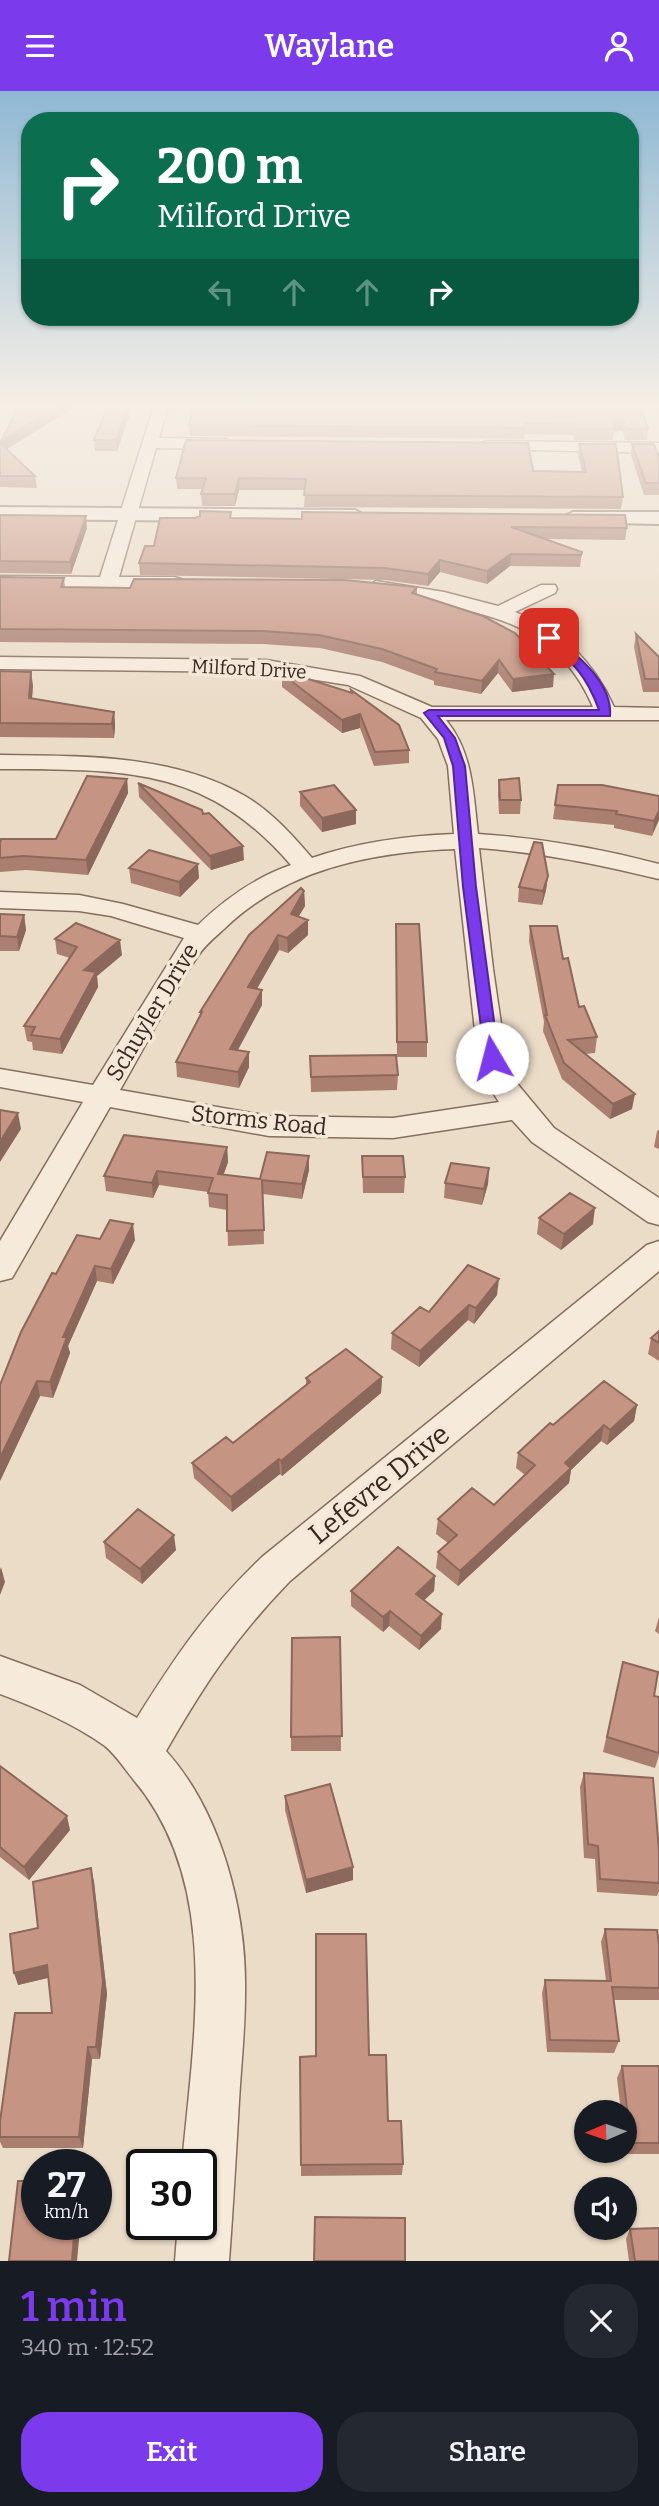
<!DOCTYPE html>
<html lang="en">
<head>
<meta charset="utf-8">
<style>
	body { margin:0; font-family:Bitter,serif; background:#242831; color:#f1f3f6; height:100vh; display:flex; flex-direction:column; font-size:26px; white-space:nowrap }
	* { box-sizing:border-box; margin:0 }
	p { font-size:23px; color:#9ea1a6 }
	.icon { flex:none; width:38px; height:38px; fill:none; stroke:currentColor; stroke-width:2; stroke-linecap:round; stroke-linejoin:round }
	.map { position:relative; height:2170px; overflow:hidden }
	.sheet { display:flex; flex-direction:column; background:#171b24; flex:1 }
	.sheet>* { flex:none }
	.hud { position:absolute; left:21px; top:21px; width:618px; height:214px; border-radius:28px; box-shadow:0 2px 5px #0004; background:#0b6e4f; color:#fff; overflow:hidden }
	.needle { width:46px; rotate:268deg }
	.buttons { position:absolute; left:574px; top:2009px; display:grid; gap:14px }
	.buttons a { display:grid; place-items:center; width:63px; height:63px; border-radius:50%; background:#171b24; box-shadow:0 2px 5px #0004; font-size:35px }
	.speed { position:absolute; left:21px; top:2058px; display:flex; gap:14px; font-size:35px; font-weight:700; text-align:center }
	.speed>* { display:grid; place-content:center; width:91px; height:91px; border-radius:50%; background:#171b24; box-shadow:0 2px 5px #0004; line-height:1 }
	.speed small { font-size:18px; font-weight:400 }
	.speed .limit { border:4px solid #111; border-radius:10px; background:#fff; color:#111 }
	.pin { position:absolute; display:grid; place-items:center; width:60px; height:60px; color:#fff; margin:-30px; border-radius:14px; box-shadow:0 4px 10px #0006 }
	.me { position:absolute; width:77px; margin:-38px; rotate:352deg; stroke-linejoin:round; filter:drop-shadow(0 0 5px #0008) }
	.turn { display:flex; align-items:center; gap:24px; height:147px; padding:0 21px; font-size:32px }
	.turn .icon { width:91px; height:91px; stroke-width:2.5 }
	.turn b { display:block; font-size:49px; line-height:60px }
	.lanes { display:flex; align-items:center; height:66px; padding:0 21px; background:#0003; justify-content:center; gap:35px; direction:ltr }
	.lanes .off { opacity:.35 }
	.round { display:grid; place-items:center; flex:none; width:74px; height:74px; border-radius:28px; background:#242831 }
	.overview { display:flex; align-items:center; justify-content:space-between; height:119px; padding:0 21px }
	h1 { font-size:42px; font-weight:600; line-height:52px; color:#7c3aed }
	.button { display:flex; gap:14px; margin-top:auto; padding:14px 21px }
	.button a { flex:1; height:80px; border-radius:28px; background:#7c3aed; color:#fff; font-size:28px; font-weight:600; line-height:80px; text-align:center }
	.button a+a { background:#242831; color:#f1f3f6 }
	header { display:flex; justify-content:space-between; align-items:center; height:91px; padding:0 21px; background:#7c3aed; color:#fff; font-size:32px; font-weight:600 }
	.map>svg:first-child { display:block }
</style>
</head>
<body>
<header><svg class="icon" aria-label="menu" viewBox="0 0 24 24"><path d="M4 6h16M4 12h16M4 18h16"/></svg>Waylane<svg class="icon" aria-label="person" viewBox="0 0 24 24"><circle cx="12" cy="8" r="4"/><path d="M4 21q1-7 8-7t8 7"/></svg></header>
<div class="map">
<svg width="659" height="2170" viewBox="0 0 659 2170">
	<rect width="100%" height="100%" fill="#ebdcc8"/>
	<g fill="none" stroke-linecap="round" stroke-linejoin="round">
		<g stroke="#866e5f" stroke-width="3">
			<path id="minor" d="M154 315H168L159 347 226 348 234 353 226 358 156 357 119 486H174L181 488 183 492 181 496 0 497V485L100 486Z
				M487 350 659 352V362L481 358V352Z
				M376 490 444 501 498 515 541 494H555L557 498 555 502 515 521C562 539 594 571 614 616L659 617V629H446C473 662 473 701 478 743 540 747 599 757 659 773V788C596 773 545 762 479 757L493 878 506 967 515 990 554 1037 659 1107V1134L648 1131 532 1051 512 1029 393 1047 269 1045 110 1016 12 1187 0 1190V1150L83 1011 0 996V978L93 994 184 847 111 825 79 820 0 817V801L79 804 123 813 198 834C225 808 256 786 291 774 205 674 123 679 0 678V664C82 665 172 663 245 705 272 721 292 744 312 767 358 751 405 745 454 743L448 675 438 648 421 627 348 594 266 581 0 578V566L266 569 360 585 432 616H593C550 515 459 522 369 500L367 496ZM455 758 478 967 486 991 499 1011 393 1027 269 1025 120 999C146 954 169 907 198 865 204 855 215 846 224 838 285 778 372 761 455 758Z
				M659 1150V1180L290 1490C235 1547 205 1592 166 1660 222 1722 247 1822 245 1904 245 1939 241 1975 239 2010 236 2063 233 2117 229 2170H175L178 2133H201V2074H182C193 1947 223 1794 133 1688 124 1677 116 1664 105 1655 73 1632 37 1617 0 1603V1565L80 1594 137 1627C177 1563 207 1519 262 1466L647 1154Z"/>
		</g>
		<g stroke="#866e5f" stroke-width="4">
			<path id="tertiary" d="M0 416 355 419 366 425 355 431 0 428Z
				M573 421H659V433L566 431 562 427Z"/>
		</g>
		<use href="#minor" fill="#f6eadb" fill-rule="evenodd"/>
		<use href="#tertiary" fill="#f6eadb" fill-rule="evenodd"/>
	</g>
	<path fill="#aa7f70" d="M108 315H133L117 360H95L94 349Z
		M640 315 648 338 647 349H625L622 339 614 341 613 349H574L573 344 525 343 524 348 190 345 189 334Z
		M73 317 7 358 35 385 37 397 0 396V352L1 353Z
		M579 353 623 406 621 418 304 416 305 399H239L235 415H202L201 403 202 398H177L176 387 533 380 582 381 578 364Z
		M632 353 659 367V404H644L631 364Z
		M0 424 87 437 71 483 0 482Z
		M195 427H231L627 437 625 449 546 448 582 461 580 476 510 475 487 493 440 481 428 495 385 489 140 484 139 472 154 455Z
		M0 486 64 487 65 496 130 497 417 496V504L553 596 512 601 498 582 481 603 434 594V590L382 571 320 557 263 553 0 551Z
		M636 543 659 566V601H643L634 556Z
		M0 580 33 594 32 607 114 621 115 635 114 647 0 646Z
		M282 583 351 602V599L409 659V672L374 675 360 637 342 642 282 596Z
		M127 688 128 702 88 784 26 779 0 781V752L56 748Z
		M499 689 521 709 520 723H499L498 703Z
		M138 692 203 723 244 769 211 779 139 706Z
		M300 701 356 719V733L322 741 300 715Z
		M659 705 652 745 614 737V734L553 728 555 714Z
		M129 777 199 787 180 806 131 792Z
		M548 785 546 799 542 814 518 811 519 796Z
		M304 800 305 815 298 826 308 844 288 862 279 859 257 898 262 899V914L238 959 249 976 239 997 177 986 176 971 200 926V921Z
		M0 823 24 824 26 839 19 860H0Z
		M396 833 427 951V966H397Z
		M530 835 563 868 579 916 597 946 595 962 585 963 632 1018 610 1028 562 988 543 940 544 931 529 850Z
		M55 848 122 864 97 885 98 896 62 963 33 959 32 951 27 950 24 935 70 867 57 863Z
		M310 965 398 984 397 999 311 1001Z
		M659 1039V1058L654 1056 657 1040Z
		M227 1056 228 1071 223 1084 260 1088 309 1079 302 1108 263 1103 264 1153 228 1155 227 1119 209 1116 208 1101 159 1094 153 1107 106 1100 104 1085Z
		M362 1065 405 1086 404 1102H363Z
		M489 1077 488 1093 482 1114 444 1107 445 1092Z
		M539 1127 593 1133 561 1159 537 1143Z
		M135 1149 113 1193 97 1190 68 1255 70 1262 53 1307 40 1305 0 1390 56 1183Z
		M497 1204 474 1233 468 1229 419 1276 391 1258 392 1242 429 1221Z
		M659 1240V1270L648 1263 651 1247Z
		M382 1286 381 1302 282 1385 280 1383 232 1421 194 1387 192 1372 233 1352 306 1294V1287Z
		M637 1314 634 1330 607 1354 601 1350 571 1379 569 1392 458 1495 436 1477 438 1461 448 1452 436 1443 438 1428 494 1414 525 1384 516 1377 518 1362 553 1334Z
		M104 1451 176 1459 142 1493 106 1467Z
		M435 1485 434 1500 424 1509 441 1538 419 1559 389 1535 383 1541 351 1515V1500Z
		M659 1526V1543L655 1540Z
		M340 1546 341 1660H291V1646Z
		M620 1585 654 1605 659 1606V1664L655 1677 603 1661Z
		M0 1675 70 1739 29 1789 0 1766Z
		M584 1682 659 1760V1800L657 1805 597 1801 595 1768 584 1767 580 1696Z
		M285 1705 353 1789 306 1802 285 1719Z
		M91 1777 94 1791 107 1903 100 1968H92L83 2057H3L0 2051V2030L52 1922 48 1887 18 1894 38 1837Z
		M605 1838 659 1853V1909H614L619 1950 614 1962 547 1961 542 1902 545 1889 606 1890 601 1851Z
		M369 1964 388 2030 403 2073 402 2084 301 2085V2074Z
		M622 1975H659V2063H626L625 2051V2021H621L617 1987Z
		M37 2133H90L89 2139Z
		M630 2138 659 2170H629L626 2148Z"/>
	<path fill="#8b685b" d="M58 315H73V317L2 361 1 350Z
		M129 315H133L117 360 116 349Z
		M623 328 622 339 614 341 613 330Z
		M239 387V399L235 415V403Z
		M86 425 87 437 71 483 70 471Z
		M511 463 510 475 487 493V480Z
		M440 469V481L428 495V483Z
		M499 569 498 582 481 603 482 590Z
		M31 581 33 594 31 620 29 607Z
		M554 583 553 596 512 601 513 588Z
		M114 621 115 635 114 647 112 633Z
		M360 623V637L342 642V629Z
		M127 688 128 702 88 784 86 769Z
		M356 719V733L322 741V727Z
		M659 720V729L652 745 654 730Z
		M243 755 244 769 211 779 210 765Z
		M198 773 199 787 180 806 179 791Z
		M548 785 546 799 542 814 543 800Z
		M304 800 305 815 291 838V823Z
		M24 824 26 839 19 860 17 846Z
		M308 829V844L288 862 287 847Z
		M278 844 279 859 249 911 248 896Z
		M120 849 122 864 97 885 98 896 62 963 60 948 84 879Z
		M262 899V914L230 973V958Z
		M249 961V976L239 997 238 981Z
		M635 1003 632 1018 610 1028 613 1013Z
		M18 1022 21 1038 0 1071V1051Z
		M227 1056 228 1071 219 1097 218 1083Z
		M309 1065V1079L302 1108V1093Z
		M489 1077 488 1093 482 1114 484 1098Z
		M157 1080 159 1094 153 1107 152 1092Z
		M595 1117 593 1133 561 1159 564 1143Z
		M133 1133 135 1149 113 1193 111 1178Z
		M95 1175 97 1190 68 1255 70 1262 53 1307 50 1291 63 1246Z
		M499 1188 497 1204 474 1233 476 1217Z
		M469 1214 468 1229 419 1276 420 1260Z
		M382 1286 381 1302 282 1385 281 1370Z
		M37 1290 40 1305 0 1390V1367Z
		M637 1314 634 1330 607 1354 610 1339Z
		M604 1334 601 1350 571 1379 569 1392 458 1495 460 1480 565 1372Z
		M279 1368 280 1383 232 1421 231 1406Z
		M174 1444 176 1459 142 1493 140 1478Z
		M1 1476 5 1491 0 1504V1479Z
		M435 1485 434 1500 415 1518 416 1503Z
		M390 1520 389 1535 383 1541V1526Z
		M442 1523 441 1538 419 1559 421 1545Z
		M67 1725 70 1739 29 1789 24 1776Z
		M353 1776V1789L306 1802V1789Z
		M91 1777 94 1791 107 1903 100 1968 96 1956Z
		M47 1874 51 1886 18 1894 14 1882Z
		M88 1956 92 1968 83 2057 79 2046Z
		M75 2133H78L80 2138 77 2170H72Z"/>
	<path fill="#c69482" stroke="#8b685b" stroke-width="2" d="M19 315H58L1 350Z
		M108 315H129L116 349H94Z
		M193 315H640L648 338H627L623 328 613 330 614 338H575L574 333 524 332 525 337 189 334Z
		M186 349 528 352 533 380 586 381 579 353H616L623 406 304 404 306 388 239 387 235 403H201L206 387H176Z
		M0 352 35 385H0Z
		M632 353H654L659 367V392H646Z
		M200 420 231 421 230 427 302 428V421L625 424 627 437 511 436 582 461 581 464 511 463 487 480 440 469 428 483 385 477 139 472 145 455H154L160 427H195L200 425Z
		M0 424 86 425 70 471 0 470Z
		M0 486 64 487 61 496 130 497 134 488 344 489 417 496 412 502 483 525 515 542 554 583 513 588 499 569 482 590 435 581 437 578 382 558 319 544 263 540 0 538Z
		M636 543 659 566V588H645Z
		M0 580 31 581 29 607 114 621 112 633 0 632Z
		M283 580 352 602 351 599 399 634 409 659 375 661 360 623 342 629 282 583Z
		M87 685 127 688 86 769 23 765 0 767V752L1 748H56Z
		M519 687 521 709H500L499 689Z
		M138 692 202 719 203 723 209 722 243 755 210 765Z
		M334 694 356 719 322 727 300 701Z
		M558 694H602L659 705V720L654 730 616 723 617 720 555 714Z
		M534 751 542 752 548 785 543 800 519 796Z
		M149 759 198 773 179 791 129 777Z
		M301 797 304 800 291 823 308 829 287 847 278 844 248 896 262 899 230 958 249 961 238 981 176 971 202 921H200L249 844Z
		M0 823 24 824 17 846 0 845Z
		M76 832 120 849 84 879 96 881 60 948 31 944 35 936 24 935 77 856 55 848Z
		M396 833H419L427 951H397Z
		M530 835H557L563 868 568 867 579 916 584 915 597 946 568 949 635 1003 613 1013 564 972 545 924H547Z
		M396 964 398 984 311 986 310 965Z
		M0 1019 18 1022 0 1051Z
		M124 1044 227 1056 218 1083 260 1088 267 1061 309 1065 302 1093 262 1089 264 1139 227 1140V1104L208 1102 213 1087 157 1080 152 1092 104 1085Z
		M362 1065H403L405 1086H363Z
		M451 1072 489 1077 484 1098 445 1092Z
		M570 1102 595 1117 564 1143 539 1127Z
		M110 1129 133 1133 111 1178 95 1175 63 1246H67L50 1291 37 1290 0 1367V1294L21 1241 52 1182 56 1183 77 1144 100 1148Z
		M468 1174 499 1188 476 1217 469 1214 420 1260 392 1242 420 1216 429 1221Z
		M659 1240V1252L651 1247Z
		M346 1258 382 1286 281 1370 279 1368 231 1406 192 1372 226 1346 233 1352 310 1291 306 1287Z
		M604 1290 637 1314 610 1339 604 1334 565 1372 571 1377 460 1480 438 1461 457 1444 438 1428 472 1397 494 1414 535 1374 518 1362 550 1332 553 1334Z
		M138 1418 174 1444 140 1478 104 1451Z
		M398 1456 435 1485 416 1503 442 1523 421 1545 390 1520 383 1526 351 1500Z
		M340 1546 342 1645 291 1646 292 1547Z
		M623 1571 658 1581 654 1605 659 1606V1662L607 1646Z
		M0 1675 67 1725 24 1776 0 1756Z
		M584 1682 653 1687 659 1760V1792L600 1788 598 1755 588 1753Z
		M330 1693 353 1776 306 1789 285 1705Z
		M91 1777 103 1891 96 1956H88L79 2046H0V2030L15 1922H52L47 1874 14 1882 10 1843 38 1837 33 1791Z
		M605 1838 657 1839 659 1853V1897L612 1896 619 1950 550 1949 545 1889 611 1890Z
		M316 1843H366L369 1964H386L388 2030H401L403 2073 301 2074 300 1966 316 1965Z
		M622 1975H659V2052H631Z
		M18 2090H37V2133H75L72 2170H9Z
		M315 2126 405 2127V2170H314Z
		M659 2137V2170H635L630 2138Z"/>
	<linearGradient id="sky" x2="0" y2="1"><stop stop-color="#8fb8d4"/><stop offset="0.51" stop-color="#f6efe6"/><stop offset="1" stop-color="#f6efe6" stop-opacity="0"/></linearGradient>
	<rect width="659" height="618" fill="url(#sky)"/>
	<path fill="#7c3aed" stroke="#51269a" stroke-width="2" d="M545 544H553C576 564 613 591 610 625H438L455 647 465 675 476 796 499 967 492 971 485 967 463 796 453 675 444 647 424 622 429 619H599C586 583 574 573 545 549Z"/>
	<g text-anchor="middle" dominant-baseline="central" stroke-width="7" stroke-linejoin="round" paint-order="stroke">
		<g font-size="19" fill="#372921" stroke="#f3e7d7">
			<text transform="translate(249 578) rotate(3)">Milford Drive</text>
		</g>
		<g font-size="23" fill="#372921" stroke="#f3e7d7">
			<text transform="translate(152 921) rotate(-59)">Schuyler Drive</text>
			<text transform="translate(259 1029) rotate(6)">Storms Road</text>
		</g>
		<g font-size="28" fill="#372921" stroke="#f3e7d7">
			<text transform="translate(379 1393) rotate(-39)">Lefevre Drive</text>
		</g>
	</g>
</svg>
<div class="buttons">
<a><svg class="needle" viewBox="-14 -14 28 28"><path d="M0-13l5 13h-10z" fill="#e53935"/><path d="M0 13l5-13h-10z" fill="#9ea1a6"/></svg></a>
<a><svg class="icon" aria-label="sound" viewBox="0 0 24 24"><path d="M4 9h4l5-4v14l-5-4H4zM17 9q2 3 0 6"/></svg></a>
</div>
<div class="speed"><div>27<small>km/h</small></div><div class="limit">30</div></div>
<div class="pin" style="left:549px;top:547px;background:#d93025"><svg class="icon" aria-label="arrive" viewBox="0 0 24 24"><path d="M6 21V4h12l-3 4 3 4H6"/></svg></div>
<svg class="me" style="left:492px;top:967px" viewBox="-20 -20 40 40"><circle r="19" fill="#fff"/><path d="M0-13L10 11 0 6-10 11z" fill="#7c3aed"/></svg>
<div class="hud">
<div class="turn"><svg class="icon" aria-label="right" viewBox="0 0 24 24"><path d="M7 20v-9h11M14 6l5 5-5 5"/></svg><div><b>200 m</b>Milford Drive</div></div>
<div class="lanes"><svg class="icon off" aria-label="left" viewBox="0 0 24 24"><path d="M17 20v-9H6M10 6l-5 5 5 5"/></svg><svg class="icon off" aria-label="ahead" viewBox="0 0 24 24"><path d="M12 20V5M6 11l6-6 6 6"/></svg><svg class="icon off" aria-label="ahead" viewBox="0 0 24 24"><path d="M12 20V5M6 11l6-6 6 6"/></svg><svg class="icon" aria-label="right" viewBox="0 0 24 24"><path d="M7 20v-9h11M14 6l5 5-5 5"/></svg></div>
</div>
</div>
<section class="sheet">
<div class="overview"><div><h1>1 min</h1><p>340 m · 12:52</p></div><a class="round"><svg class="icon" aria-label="close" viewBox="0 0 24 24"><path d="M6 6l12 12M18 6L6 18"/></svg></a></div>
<div class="button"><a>Exit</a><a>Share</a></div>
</section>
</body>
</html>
